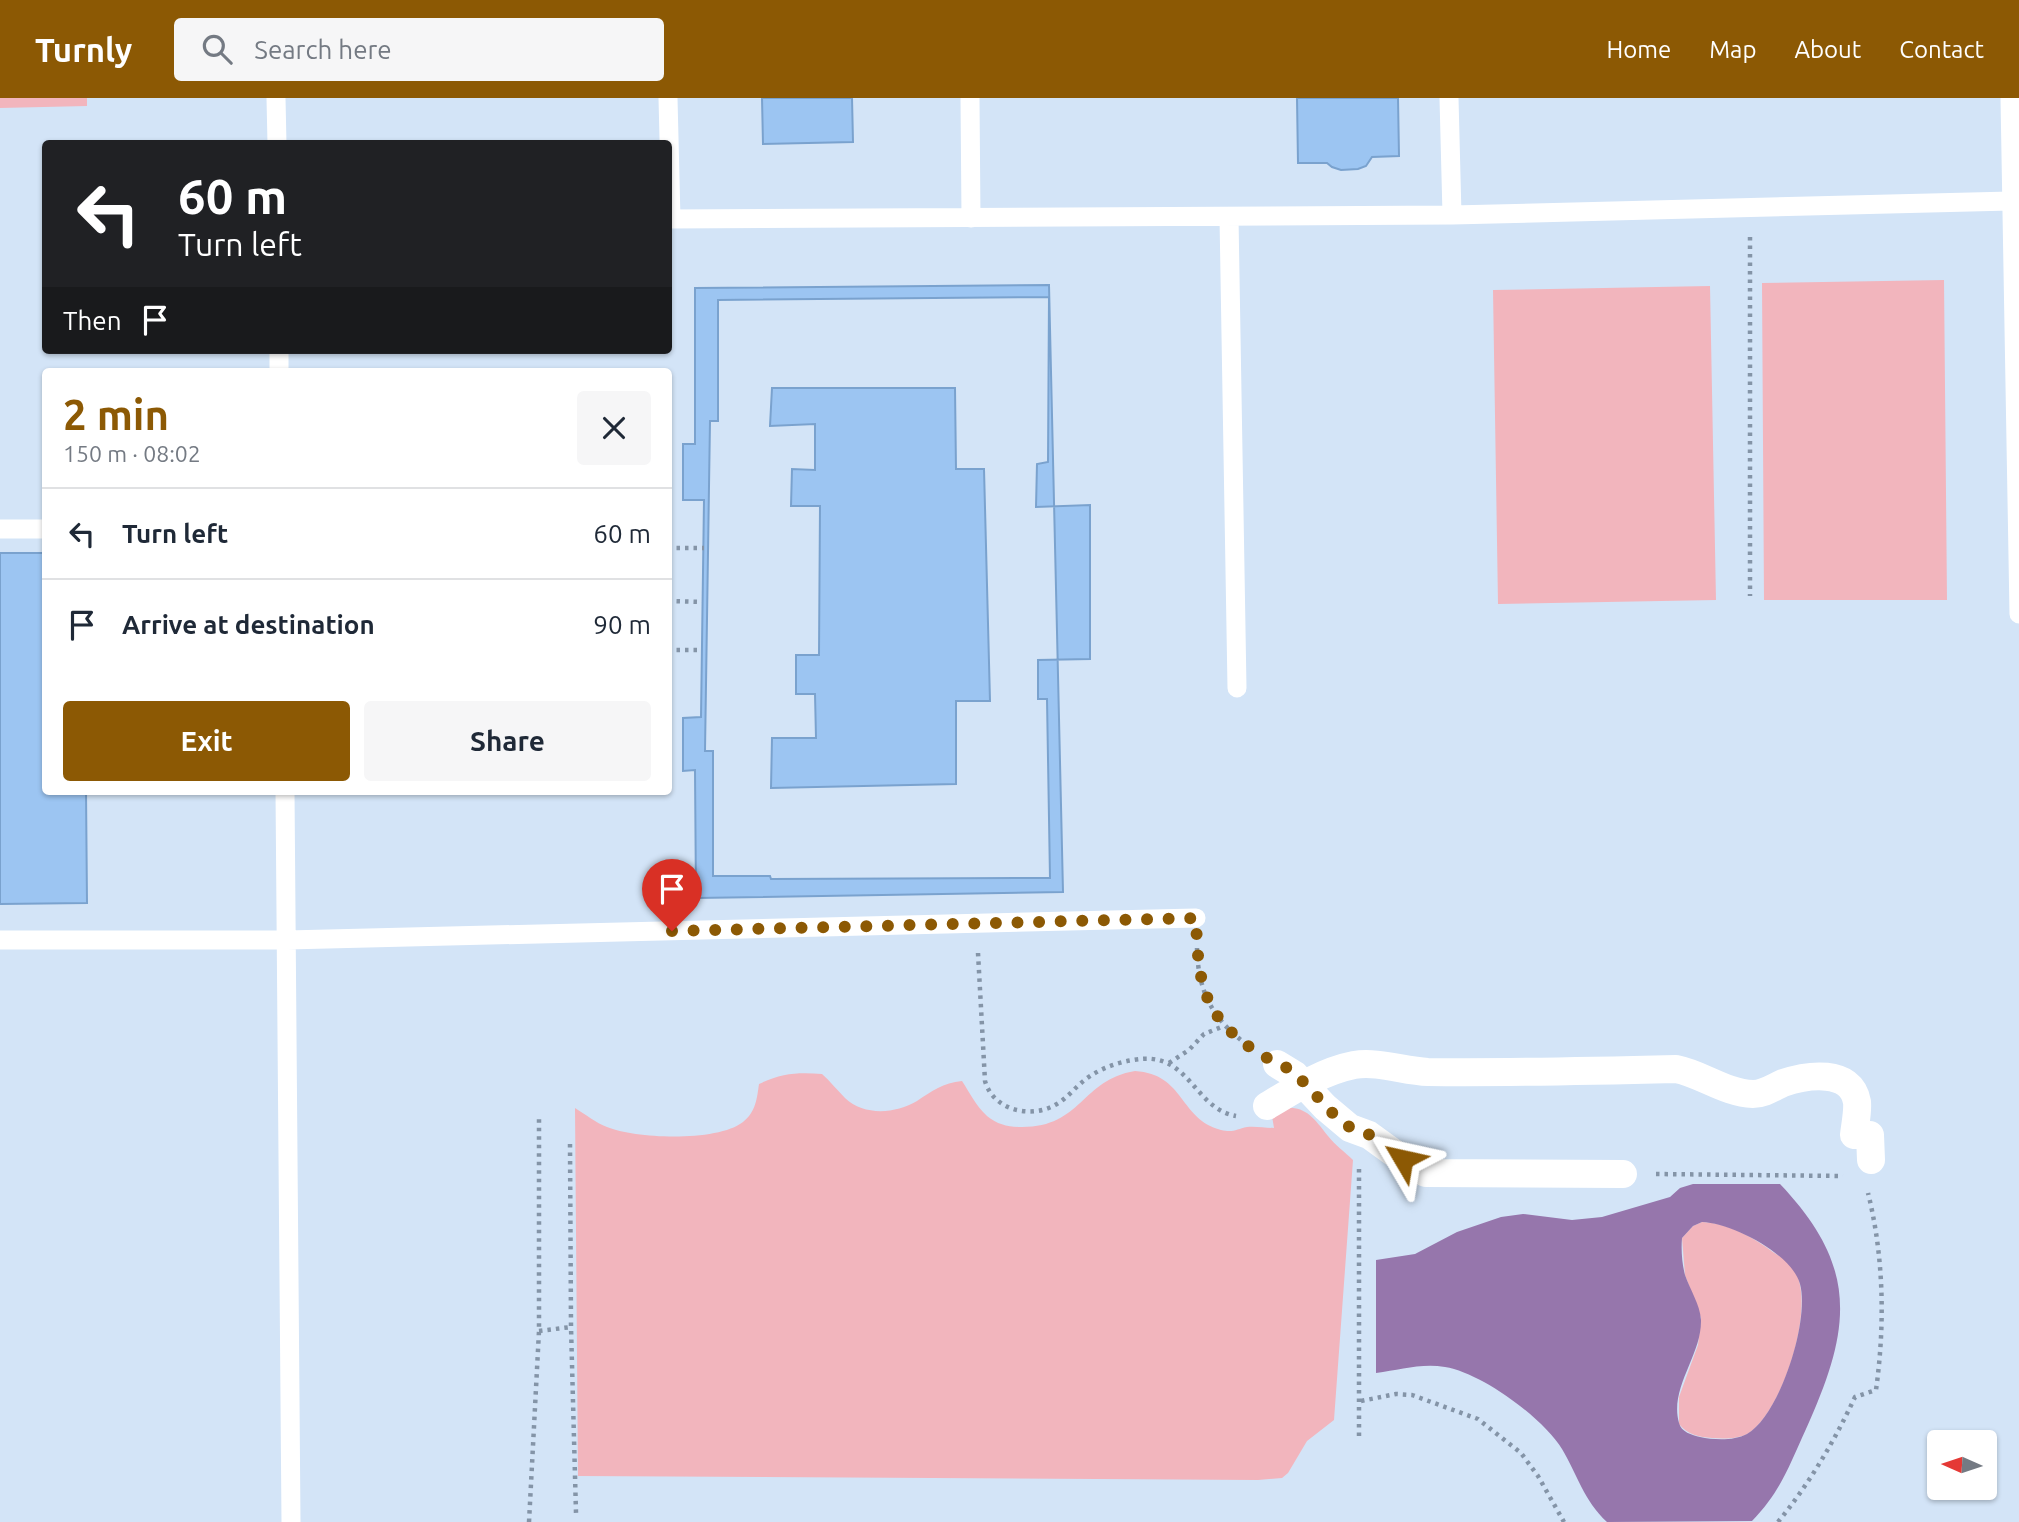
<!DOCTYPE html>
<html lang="en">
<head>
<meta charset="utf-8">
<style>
	body { margin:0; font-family:Ubuntu,sans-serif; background:#f6f6f7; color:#1f2937; height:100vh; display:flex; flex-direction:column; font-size:26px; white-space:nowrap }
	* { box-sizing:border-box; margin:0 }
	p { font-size:23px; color:#747a83 }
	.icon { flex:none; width:38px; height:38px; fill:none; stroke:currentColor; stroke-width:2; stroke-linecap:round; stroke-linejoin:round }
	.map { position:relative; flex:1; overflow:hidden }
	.details { position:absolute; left:42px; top:270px; width:630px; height:427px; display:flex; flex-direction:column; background:#fff; border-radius:7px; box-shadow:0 2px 5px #0004 }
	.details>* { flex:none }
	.guide { position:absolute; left:42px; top:42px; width:630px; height:214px; border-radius:7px; box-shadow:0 2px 5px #0004; background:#202124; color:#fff; overflow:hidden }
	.needle { width:46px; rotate:273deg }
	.fabs { position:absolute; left:1927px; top:1332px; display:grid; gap:14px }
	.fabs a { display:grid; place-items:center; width:70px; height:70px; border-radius:7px; background:#fff; box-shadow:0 2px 5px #0004; font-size:35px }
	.pin { position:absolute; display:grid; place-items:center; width:60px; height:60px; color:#fff; margin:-72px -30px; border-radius:50% 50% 50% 0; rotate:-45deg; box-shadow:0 0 7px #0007 }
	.pin .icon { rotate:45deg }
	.me { position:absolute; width:77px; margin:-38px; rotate:306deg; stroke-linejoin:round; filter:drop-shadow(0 0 5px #0008) }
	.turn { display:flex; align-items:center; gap:24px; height:147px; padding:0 21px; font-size:32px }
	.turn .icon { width:91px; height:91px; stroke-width:2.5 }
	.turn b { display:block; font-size:49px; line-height:60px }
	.then { display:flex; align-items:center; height:66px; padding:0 21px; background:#0003; gap:14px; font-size:26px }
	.round { display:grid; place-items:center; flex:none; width:74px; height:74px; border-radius:7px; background:#f6f6f7 }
	.overview { display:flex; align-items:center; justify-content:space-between; height:119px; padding:0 21px }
	h1 { font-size:42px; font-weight:600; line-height:52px; color:#8c5904 }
	.primary-button { display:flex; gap:14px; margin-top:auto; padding:14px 21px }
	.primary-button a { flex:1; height:80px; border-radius:7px; background:#8c5904; color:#fff; font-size:28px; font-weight:600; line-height:80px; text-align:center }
	.primary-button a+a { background:#f6f6f7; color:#1f2937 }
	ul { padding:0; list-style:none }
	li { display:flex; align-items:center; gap:21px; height:91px; padding:0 21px; border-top:2px solid #e0e1e3 }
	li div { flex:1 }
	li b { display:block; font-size:26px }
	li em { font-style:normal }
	header { display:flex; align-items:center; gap:42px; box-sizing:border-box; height:98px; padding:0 35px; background:#8c5904; color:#fff }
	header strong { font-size:33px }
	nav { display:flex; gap:38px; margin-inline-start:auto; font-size:24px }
	.search { width:490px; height:63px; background:#f6f6f7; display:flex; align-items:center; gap:18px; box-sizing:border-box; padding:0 24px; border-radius:7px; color:#747a83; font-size:26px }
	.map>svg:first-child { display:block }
</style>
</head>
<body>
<header>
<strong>Turnly</strong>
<div class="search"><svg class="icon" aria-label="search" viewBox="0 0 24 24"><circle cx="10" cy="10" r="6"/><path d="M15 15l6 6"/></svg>Search here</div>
<nav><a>Home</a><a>Map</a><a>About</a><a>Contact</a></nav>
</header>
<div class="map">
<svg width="2019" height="1424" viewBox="0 0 2019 1424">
	<rect width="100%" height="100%" fill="#d3e4f7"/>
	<path fill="#f2b5bd" d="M0 0H87V8L0 10Z
		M1944 182 1947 502H1764L1762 185Z
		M1710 188 1716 502 1498 506 1493 192Z
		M1135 973C1185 976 1179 1021 1221 1032 1233 1035 1237 1031 1247 1029 1255 1028 1266 1030 1274 1030L1271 1012C1303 1005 1310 1015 1328 1038 1335 1047 1345 1054 1353 1062L1334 1322 1307 1343 1288 1375 1282 1380 1258 1382 578 1378 575 1010C585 1016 596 1025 607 1029 636 1041 718 1044 743 1024 756 1014 757 1000 759 986 781 975 799 974 822 976 830 983 837 992 845 1000 864 1018 895 1016 917 1003 932 993 943 985 962 983 970 995 976 1008 987 1018 998 1027 1009 1029 1022 1029 1082 1029 1081 982 1135 973Z
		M1702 1124C1726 1125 1747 1136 1766 1149 1776 1157 1788 1161 1795 1173 1816 1209 1783 1312 1749 1335 1739 1341 1724 1341 1712 1340 1699 1339 1688 1337 1679 1326V1299L1698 1247 1701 1220 1685 1177 1682 1140 1693 1128Z"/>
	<path fill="#9676ac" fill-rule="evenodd" d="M1693 1086H1780C1860 1170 1851 1231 1806 1331 1789 1368 1781 1393 1752 1423L1607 1424C1584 1403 1577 1376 1562 1351 1543 1320 1482 1275 1445 1269 1421 1265 1400 1272 1376 1275V1162L1415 1156 1457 1134 1501 1119 1523 1116 1572 1122 1602 1119 1670 1099 1680 1090ZM1702 1124C1732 1125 1792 1156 1800 1186 1810 1222 1780 1317 1747 1336 1734 1343 1714 1342 1700 1339 1692 1337 1681 1334 1679 1325 1669 1290 1702 1257 1701 1222 1700 1206 1690 1192 1685 1177 1682 1166 1681 1152 1682 1140L1693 1128Z"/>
	<path fill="#9cc5f2" stroke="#7aa2ce" stroke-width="2" fill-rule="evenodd" d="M762 0H852L853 44 763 46Z
		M1297 0H1398L1399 58 1372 59 1366 68 1358 71 1341 72 1332 69 1327 65H1298Z
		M1049 187 1063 794 696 800 695 672 683 673V620L701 619 704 402H683V346H695V190Z
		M1049 199 1048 364 1037 366 1036 409 1090 407V561L1038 562V601H1047L1050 780 771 781 770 778H713V653H705L710 323H718V202ZM772 290H955L956 371H984L990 603H956V686L771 690 772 640H816L815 596H796V557H819L820 408H791L792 371 815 372V326L770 328Z
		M0 455H46V693H86L87 805 0 806Z"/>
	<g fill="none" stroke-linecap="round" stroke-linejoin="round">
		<path stroke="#8494a7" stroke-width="4.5" stroke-dasharray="3.5 5" stroke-linecap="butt" d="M1750 139V498
			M668 450H704
			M668 503 702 504
			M668 552H701
			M1197 850C1198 896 1214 923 1250 949
			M978 855 985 983C993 1012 1030 1021 1055 1007 1065 1002 1072 993 1080 986 1094 973 1114 965 1133 962 1190 951 1192 1010 1236 1018
			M1169 965 1189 952 1204 936 1224 928
			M570 1046 571 1229 576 1415
			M1359 1071V1339
			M1656 1076 1843 1078
			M539 1233 571 1229
			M1361 1303 1396 1296 1412 1297 1478 1321 1521 1355 1538 1378 1564 1424
			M529 1424 539 1233V1021
			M1778 1424C1809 1386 1834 1344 1855 1299L1876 1292C1885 1227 1884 1159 1868 1095"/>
		<path stroke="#fff" stroke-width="19" d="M276 0 277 46
			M668 0 671 121
			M970 0 971 120
			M1449 0 1452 117
			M2010 0 2019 516
			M1229 119 1237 590
			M668 121 1452 117 2011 103
			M279 252V273
			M0 431H46
			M285 693 291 1424
			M0 842H287L1196 820"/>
		<path stroke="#fff" stroke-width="28" d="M1277 966 1295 977 1325 1009 1350 1030 1369 1037 1416 1071 1426 1075 1623 1076
			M1267 1008C1293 992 1323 973 1354 967 1378 963 1404 973 1428 974 1511 975 1594 973 1676 971 1702 976 1725 995 1753 996 1764 996 1774 989 1783 985 1807 977 1851 970 1857 1004 1858 1014 1855 1027 1854 1037H1870L1871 1062"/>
	</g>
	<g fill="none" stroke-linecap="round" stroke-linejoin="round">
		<path stroke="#8c5904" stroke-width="12" stroke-dasharray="0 21.6" d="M672 833 1196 820C1198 882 1201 918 1257 954 1267 961 1280 965 1290 972 1311 988 1325 1012 1348 1028 1354 1032 1361 1033 1368 1036 1380 1042 1392 1052 1403 1061"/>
	</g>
</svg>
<div class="fabs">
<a><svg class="needle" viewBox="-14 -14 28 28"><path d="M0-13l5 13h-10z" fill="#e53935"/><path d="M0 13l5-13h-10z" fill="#747a83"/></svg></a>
</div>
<div class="pin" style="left:672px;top:833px;background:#d93025"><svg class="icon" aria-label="arrive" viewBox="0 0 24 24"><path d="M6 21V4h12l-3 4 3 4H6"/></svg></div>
<svg class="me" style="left:1403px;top:1061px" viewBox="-20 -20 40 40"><path d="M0-17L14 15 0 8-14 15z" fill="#8c5904" stroke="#fff" stroke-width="4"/></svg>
<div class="guide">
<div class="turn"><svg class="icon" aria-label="left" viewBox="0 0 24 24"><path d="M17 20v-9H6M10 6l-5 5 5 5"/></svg><div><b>60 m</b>Turn left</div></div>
<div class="then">Then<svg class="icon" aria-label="arrive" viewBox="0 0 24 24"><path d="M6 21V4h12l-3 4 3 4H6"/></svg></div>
</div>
<section class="details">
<div class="overview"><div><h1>2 min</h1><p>150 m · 08:02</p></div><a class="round"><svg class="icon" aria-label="close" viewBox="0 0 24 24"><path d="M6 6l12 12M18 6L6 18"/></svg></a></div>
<ul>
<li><svg class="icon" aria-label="left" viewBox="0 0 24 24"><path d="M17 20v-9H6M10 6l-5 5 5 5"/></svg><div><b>Turn left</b></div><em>60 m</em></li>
<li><svg class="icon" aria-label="arrive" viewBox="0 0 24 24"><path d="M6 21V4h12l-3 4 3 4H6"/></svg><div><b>Arrive at destination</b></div><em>90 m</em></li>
</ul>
<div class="primary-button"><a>Exit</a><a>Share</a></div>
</section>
</div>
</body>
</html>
